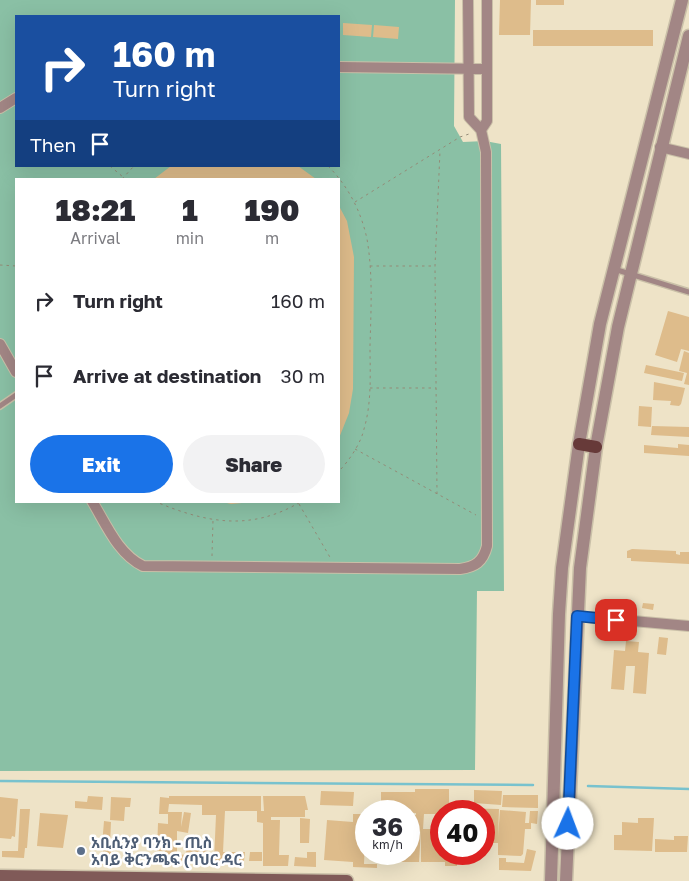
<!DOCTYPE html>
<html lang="en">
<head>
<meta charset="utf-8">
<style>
	body { margin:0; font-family:"Golos Text","Noto Sans Ethiopic",sans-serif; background:#f2f2f3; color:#2b2b33; height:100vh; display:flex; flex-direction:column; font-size:19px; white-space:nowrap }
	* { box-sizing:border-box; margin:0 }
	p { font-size:16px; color:#7c7c81 }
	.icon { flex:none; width:28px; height:28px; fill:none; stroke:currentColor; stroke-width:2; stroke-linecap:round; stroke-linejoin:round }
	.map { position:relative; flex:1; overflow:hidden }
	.side { position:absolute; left:15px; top:178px; width:325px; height:325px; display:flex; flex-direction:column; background:#fff; border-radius:0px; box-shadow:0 5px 20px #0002 }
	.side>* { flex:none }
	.banner { position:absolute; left:15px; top:15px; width:325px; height:152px; border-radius:0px; box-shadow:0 5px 20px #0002; background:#1a4fa0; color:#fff; overflow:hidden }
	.speed { position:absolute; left:355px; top:800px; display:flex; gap:10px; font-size:25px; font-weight:700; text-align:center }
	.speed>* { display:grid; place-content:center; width:65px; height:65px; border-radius:50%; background:#fff; box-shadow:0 5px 20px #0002; line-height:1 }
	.speed small { font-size:12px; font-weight:400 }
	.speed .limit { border:8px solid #d22; background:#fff; color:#111 }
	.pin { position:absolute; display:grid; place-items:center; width:42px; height:42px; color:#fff; margin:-21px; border-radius:10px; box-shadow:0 2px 8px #0006 }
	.me { position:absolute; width:55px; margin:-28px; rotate:2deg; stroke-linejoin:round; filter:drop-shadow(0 0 4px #0008) }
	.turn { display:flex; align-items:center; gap:18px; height:105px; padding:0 15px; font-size:22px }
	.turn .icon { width:65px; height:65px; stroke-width:2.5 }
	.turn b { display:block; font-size:35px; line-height:42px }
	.then { display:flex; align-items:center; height:48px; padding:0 15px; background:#0003; gap:10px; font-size:19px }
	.eta { display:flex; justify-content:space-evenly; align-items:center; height:85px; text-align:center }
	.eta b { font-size:30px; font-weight:800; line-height:35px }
	.cta { display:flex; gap:10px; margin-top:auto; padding:10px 15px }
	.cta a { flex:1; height:58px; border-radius:30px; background:#1a73e8; color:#fff; font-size:20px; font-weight:800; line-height:58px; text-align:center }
	.cta a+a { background:#f2f2f3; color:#2b2b33 }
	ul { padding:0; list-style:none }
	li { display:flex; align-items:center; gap:15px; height:75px; padding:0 15px }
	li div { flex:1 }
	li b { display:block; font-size:19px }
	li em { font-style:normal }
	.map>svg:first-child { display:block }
</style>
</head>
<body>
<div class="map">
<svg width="689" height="881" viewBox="0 0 689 881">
	<rect width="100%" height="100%" fill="#eee3c7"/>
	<path fill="#8ac0a5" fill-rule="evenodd" d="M0 0H455L454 126 463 142 485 141 501 144 504 591H477L475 770 0 771ZM16 16H339V166H16ZM16 179H339V501H16Z"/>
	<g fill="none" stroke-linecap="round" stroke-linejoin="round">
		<path stroke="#78c2ce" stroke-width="2.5" d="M0 781 533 785
			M588 786 689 789"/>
	</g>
	<path fill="#debc8b" d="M500 0H531L530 35H499Z
		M536 0H564V5H536Z
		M343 23 372 25 371 37 343 35Z
		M374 25 399 27 398 39 373 37Z
		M533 30H653V46H533Z
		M171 166H298L316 179H154Z
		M339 206 347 221 354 257 353 389 349 413 339 438Z
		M668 311 689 317V351L681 349 677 362 655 355Z
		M684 351 689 353V385L684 384 687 373 679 371Z
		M646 365 684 373 682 381 644 373Z
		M654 382 685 388 681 404 679 406 670 405 671 401 653 400Z
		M639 406 652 407 651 427 638 426Z
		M652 426 689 427V437L651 435Z
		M678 444 689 445V456L644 453V445L678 448Z
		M219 501H242V503L231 504Z
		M632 549 676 551V554L680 555V552H689V564L631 561V558H627V551Z
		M643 603 654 604 653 610 642 608Z
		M659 637 668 638 666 655 657 654Z
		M626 641 639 642 638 652 649 653 646 694 633 693 635 666H626L624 690 611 689 614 650 625 651Z
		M415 789H449V811H441V814H424L423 829H438V817H441V854H457V866H445V862H421V829L419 862H392V854H409V815H416V813L381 811V792H415Z
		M474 790 502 791 501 805 474 803Z
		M321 791 354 792 353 806 320 805Z
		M503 795H538V808L502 807Z
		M88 796 103 797 102 810 75 808V801L87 802Z
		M169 796H261V811H264L263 796H305L308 810H305V817H271V820H280L279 855H289L288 866H263V823L257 822V811H225L223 852H245L244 861H214L216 815H202V805L169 804 168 812H182L181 827 184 812 191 813 188 833 177 831V854L186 855 187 843H206L207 860 165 862V851H157L158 823 168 824V814H159L160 797 169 798Z
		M0 797 18 799 15 837 12 836 11 839 0 838Z
		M111 797 131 798 130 807H125L124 821 110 820Z
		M451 808 499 809 498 837 500 810 526 812 525 823H529L530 811H538L537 824 531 823V829H525L523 854 521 856 498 855V843H484V811H451Z
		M20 809H30L27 848H25L24 858 2 857V851H18Z
		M40 813 68 815 63 848 37 846Z
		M353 814H366L364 864H377V868L353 867V862L324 860 327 820 353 822Z
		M300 818 310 819 309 843H300Z
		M638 818H654L652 851 614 850V835H622V822L638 823Z
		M104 821 111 822 110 845H102Z
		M674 836H688L687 852H655V839L674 840Z
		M527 849 536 851 531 871 499 870V858H506V862L524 863Z
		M103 850 111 851V861H102Z
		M250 852H262V861H249Z
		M307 852H316V867L294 866 295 857 307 858Z"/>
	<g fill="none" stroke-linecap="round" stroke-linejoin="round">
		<g stroke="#cac0a8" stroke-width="8">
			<path id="service" d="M614 269 689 292
				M0 406 16 395"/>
		</g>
		<g stroke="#cac0a8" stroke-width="12">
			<path id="minor" d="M339 67 486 69
				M0 108 16 98
				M481 130 487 121V0
				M660 147 689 154
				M0 344 16 372
				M92 501C106 524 118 554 143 566L460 569C475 567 483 562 487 546L486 152 481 130 469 117 468 0
				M577 616 689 626"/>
		</g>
		<g stroke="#cac0a8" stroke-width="15">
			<path id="tertiary" d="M551 881 559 614 562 568 579 444 600 324 682 0
				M566 881 580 568 596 447 618 327 689 36"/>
		</g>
		<g stroke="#cac0a8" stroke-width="15">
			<path id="secondary" d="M0 876 347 881"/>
		</g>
		<g stroke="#cac0a8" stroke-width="15">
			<path id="primary" d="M579 444 596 447"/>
		</g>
		<path stroke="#938b77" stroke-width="1" stroke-dasharray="2.5 4" stroke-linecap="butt" d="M110 166 123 177
			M328 166C348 186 361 211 367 239 373 274 371 310 370 346 370 373 372 402 364 429 361 443 349 461 339 471
			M122 179 134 166
			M355 202 460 137 472 133
			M0 265 16 266
			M370 266H434
			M370 388H436
			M355 449 476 515
			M437 494 435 266 440 151
			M154 501C206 523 251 532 302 501
			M299 504 331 559
			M212 556 213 520"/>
		<use href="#service" stroke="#a28685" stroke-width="5"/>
		<use href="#minor" stroke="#a28685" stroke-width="10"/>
		<use href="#tertiary" stroke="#a28685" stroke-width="12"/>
		<use href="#secondary" stroke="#805a58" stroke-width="12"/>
		<use href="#primary" stroke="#673a39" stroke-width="12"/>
	</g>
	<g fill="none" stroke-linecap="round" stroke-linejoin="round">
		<g stroke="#114b97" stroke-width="12">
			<path id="route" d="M568 824 577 616 616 620"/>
		</g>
		<use href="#route" stroke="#1a73e8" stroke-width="9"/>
	</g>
	<circle fill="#5c6f8a" stroke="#fff" stroke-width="2" cx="81" cy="851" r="5"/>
	<g text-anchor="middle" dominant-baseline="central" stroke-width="5" stroke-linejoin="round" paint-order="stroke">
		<g font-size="15" font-weight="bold" fill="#4e5e75" stroke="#fff" text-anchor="start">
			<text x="91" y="842">አቢሲንያ ባንክ - ጢስ<tspan x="91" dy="17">አባይ ቅርንጫፍ (ባህር ዳር</tspan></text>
		</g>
	</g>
</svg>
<div class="speed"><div>36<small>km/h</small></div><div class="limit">40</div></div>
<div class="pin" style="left:616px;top:620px;background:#d93025"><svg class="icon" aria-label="arrive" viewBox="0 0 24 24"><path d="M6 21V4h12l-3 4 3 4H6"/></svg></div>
<svg class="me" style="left:568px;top:824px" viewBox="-20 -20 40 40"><circle r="19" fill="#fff"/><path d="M0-13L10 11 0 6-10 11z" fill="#1a73e8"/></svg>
<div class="banner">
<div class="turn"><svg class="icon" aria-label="right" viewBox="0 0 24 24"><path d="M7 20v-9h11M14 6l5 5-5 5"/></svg><div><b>160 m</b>Turn right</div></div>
<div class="then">Then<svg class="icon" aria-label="arrive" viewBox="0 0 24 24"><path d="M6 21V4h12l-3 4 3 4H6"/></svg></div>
</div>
<section class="side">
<div class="eta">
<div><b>18:21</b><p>Arrival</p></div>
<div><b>1</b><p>min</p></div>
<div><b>190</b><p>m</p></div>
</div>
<ul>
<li><svg class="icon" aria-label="right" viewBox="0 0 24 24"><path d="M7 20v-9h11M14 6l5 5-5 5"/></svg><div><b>Turn right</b></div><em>160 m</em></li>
<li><svg class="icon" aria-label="arrive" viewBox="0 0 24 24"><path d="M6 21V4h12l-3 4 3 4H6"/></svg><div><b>Arrive at destination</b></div><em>30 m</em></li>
</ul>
<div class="cta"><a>Exit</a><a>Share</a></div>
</section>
</div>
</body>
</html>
